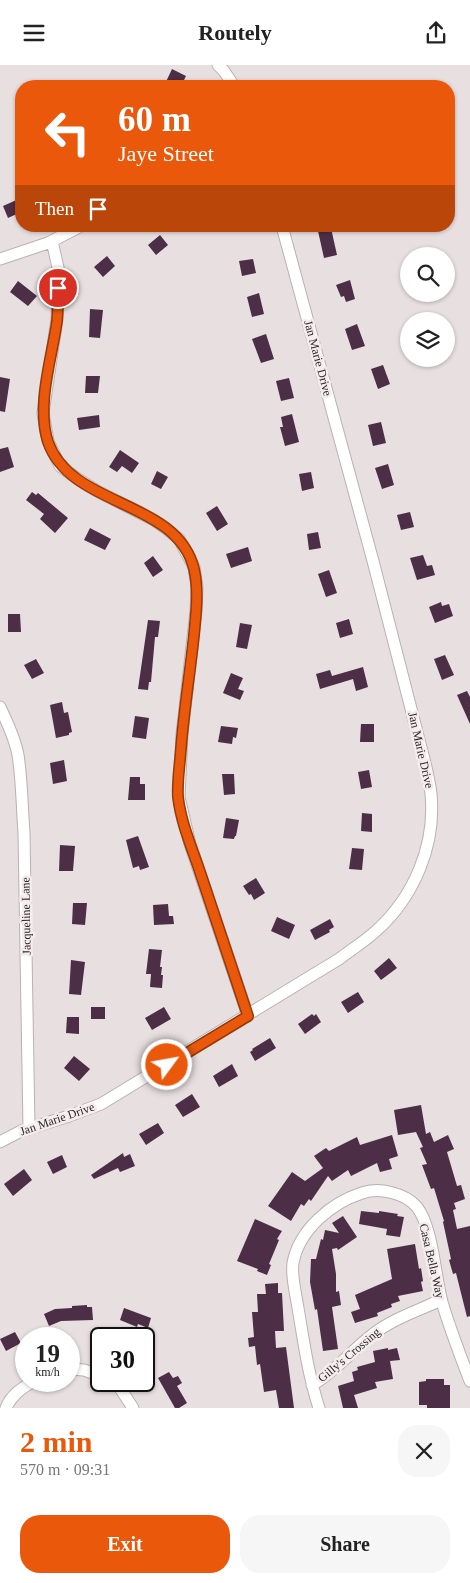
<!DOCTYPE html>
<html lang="en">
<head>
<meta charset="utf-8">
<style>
	body { margin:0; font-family:"Times New Roman",serif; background:#f6f6f6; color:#222; height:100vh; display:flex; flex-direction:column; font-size:19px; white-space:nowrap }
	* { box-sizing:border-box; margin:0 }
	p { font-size:16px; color:#767676 }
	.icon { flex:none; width:28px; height:28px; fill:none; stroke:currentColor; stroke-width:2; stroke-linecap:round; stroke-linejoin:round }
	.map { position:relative; height:1343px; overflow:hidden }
	.side { display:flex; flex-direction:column; background:#fff; flex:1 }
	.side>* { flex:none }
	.top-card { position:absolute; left:15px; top:15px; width:440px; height:152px; border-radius:20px; box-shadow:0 1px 4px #0004; background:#ea580c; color:#fff; overflow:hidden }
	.tools { position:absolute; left:400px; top:182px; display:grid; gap:10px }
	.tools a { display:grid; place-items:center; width:55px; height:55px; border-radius:50%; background:#fff; box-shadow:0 1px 4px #0004; font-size:25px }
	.speed { position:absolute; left:15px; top:1262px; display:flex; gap:10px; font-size:25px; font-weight:700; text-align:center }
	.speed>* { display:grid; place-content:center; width:65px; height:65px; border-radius:50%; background:#fff; box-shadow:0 1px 4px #0004; line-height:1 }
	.speed small { font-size:12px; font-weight:400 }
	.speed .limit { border:2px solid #111; border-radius:8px; background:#fff; color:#111 }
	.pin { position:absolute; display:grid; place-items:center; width:42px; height:42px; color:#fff; margin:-21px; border:2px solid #fff; border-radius:50%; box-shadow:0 1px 5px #0007 }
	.me { position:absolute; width:55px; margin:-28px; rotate:58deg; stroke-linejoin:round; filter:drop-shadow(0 0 4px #0008) }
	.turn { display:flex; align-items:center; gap:18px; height:105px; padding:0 20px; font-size:22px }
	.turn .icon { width:65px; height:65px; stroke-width:2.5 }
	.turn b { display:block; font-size:35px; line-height:42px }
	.then { display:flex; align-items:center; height:48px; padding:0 20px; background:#0003; gap:10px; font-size:19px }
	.round { display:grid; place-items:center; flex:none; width:52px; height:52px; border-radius:20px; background:#f6f6f6 }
	.head { display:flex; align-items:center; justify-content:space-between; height:85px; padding:0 20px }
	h1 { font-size:30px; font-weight:600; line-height:38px; color:#ea580c }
	.primary-button { display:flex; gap:10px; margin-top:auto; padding:10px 20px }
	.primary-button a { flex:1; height:58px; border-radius:20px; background:#ea580c; color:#fff; font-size:20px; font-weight:600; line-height:58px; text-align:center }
	.primary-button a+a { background:#f6f6f6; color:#222 }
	header { display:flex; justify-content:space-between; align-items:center; height:65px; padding:0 20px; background:#fff; font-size:22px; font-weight:600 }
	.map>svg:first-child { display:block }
</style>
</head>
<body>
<header><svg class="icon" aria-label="menu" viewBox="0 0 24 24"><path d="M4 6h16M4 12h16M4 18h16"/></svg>Routely<svg class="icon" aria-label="share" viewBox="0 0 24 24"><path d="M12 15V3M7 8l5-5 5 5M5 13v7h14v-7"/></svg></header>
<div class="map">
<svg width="470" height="1343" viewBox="0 0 470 1343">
	<rect width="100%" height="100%" fill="#e8dfe0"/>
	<path fill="#4c2e46" d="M172 4 186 11 181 21H164Z
		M21 133V147L8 153 3 141Z
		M331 163 337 190 324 193 318 166Z
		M160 170 168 180 156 190 148 180Z
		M107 191 115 201 103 212 94 202Z
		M253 194 256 208 242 211 239 196Z
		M350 215 355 234 346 237 344 231 341 232 336 220Z
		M18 216 37 231 28 241 10 227Z
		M259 228 264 249 252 252 247 232Z
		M90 244 103 245 100 273 89 272Z
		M357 259 365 281 352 285 345 264Z
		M266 269 274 294 261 298 252 274Z
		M383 300 390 319 378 324 371 304Z
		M86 311H100L98 328H85Z
		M0 312 10 314 5 347 0 346Z
		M289 313 294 333 281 336 276 316Z
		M292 349 299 377 285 381 280 362H283L281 352Z
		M99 350 100 362 79 365 77 353Z
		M381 357 386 378 373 381 368 360Z
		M8 382 14 402 0 407V384Z
		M120 385 139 398 132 408 122 401 117 407 109 402Z
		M388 399 394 420 382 424 375 403Z
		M157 406 168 412 161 424 151 419Z
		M311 407 314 423 302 426 299 409Z
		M32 427 36 430 38 428 68 453 55 468 40 454 44 449 26 435Z
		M217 441 228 459 217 466 206 448Z
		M410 447 414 462 401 465 397 450Z
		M90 463 111 474 105 485 84 475Z
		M318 467 321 483 309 485 307 469Z
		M248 482 252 496 231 503 226 489Z
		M423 490 427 501 432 500 435 510 417 515 410 493Z
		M153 491 163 505 153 512 144 498Z
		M329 505 337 528 326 532 318 509Z
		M441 537 442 541 449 539 453 551 435 558 429 542Z
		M8 549H20L21 567H8Z
		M349 554 353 569 340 573 336 558Z
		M148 555 160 556 158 572H155L151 617H149L148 625 138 624Z
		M240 558 252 560 247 584 236 582Z
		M445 590 454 610 442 615 434 594Z
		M36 594 44 608 32 614 24 600Z
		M363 602 368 622 356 626 353 614 320 624 316 609 330 605 332 611Z
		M231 608 243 613 238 624 244 626 240 635 223 628Z
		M467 626 470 632V659L457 630Z
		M62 637 64 648 68 647 72 667 69 668V670L56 673 50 640Z
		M135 651 149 653 146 674 132 672Z
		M361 659H374V677H360Z
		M221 661 238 663 236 673 233 672 232 679 218 677Z
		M64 695 67 716 53 719 50 698Z
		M369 705 372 722 361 724 358 707Z
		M222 709H234L235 729 224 730Z
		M130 712H140V719H145V735H128Z
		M362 748 372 749V767L361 766Z
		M226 753 239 755 236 771H235L234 774 223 773Z
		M138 771 149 802 140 805 139 801 133 803 126 775Z
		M60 780 75 781 73 806H59Z
		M352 783 364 784 362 805 349 804Z
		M256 813 265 828 254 835 251 829 249 830 243 821Z
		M73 838H87L85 860 72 859Z
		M168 839 169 851H173L174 859 154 860 153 840Z
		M277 852 295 860 289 874 271 866Z
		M330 854 334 862 329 865 330 867 315 875 310 865Z
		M149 884 162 885 160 902H162L161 910H163L162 923 150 922 151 909H146Z
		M389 893 397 903 381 915 374 906Z
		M71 895 85 897 81 930 69 929Z
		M358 927 364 937 348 948 341 937Z
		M91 942H105V954H91Z
		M164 942 171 954 152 965 145 953Z
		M312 949 314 951 316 949 321 957 305 969 298 959Z
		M67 952H79V969L66 968Z
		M270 973 276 983 255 996 250 987 253 985 252 984Z
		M74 991 90 1004 79 1016 64 1003Z
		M232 999 238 1011 219 1022 213 1011Z
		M192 1029 200 1042 183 1052 175 1040Z
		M421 1040 426 1069 430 1067 434 1077 448 1070 454 1084 447 1087 457 1121 461 1120 465 1134 454 1138 456 1144 453 1145 457 1164 470 1161V1251L467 1252 456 1208 453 1209 449 1195 451 1194 443 1157 444 1156 434 1123 431 1124 422 1100 427 1099 420 1083 423 1082 416 1067 398 1070 394 1045Z
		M158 1058 164 1068 146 1080 139 1069Z
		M392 1070 398 1091 389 1094 392 1104 380 1107 377 1098 351 1111 348 1105 332 1116 328 1111 311 1136 309 1134 304 1141 301 1139 291 1156 268 1141 292 1107 305 1116 323 1103 314 1091 326 1083 329 1086 357 1072 360 1080Z
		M123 1088 124 1092 130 1089 135 1101 120 1107 118 1103 94 1114 91 1110Z
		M62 1090 67 1102 53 1109 47 1097Z
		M24 1104 32 1115 13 1131 4 1119Z
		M361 1146 379 1148V1146L398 1149 397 1151 404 1152 400 1172 386 1170 387 1164 359 1159Z
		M343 1151 357 1172 338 1185 337 1183 332 1184 336 1209V1227L339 1226 341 1240 332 1242 338 1284 323 1286 317 1244 315 1245 310 1217 311 1194H316L321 1174 323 1175 325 1165 339 1168 332 1158Z
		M255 1154 282 1166 277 1174 279 1175 269 1199 271 1200 267 1210 257 1206 258 1204 237 1196Z
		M415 1179 419 1204 421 1203 423 1216 421 1217 423 1226 398 1231 400 1236 391 1239 392 1242 377 1248 378 1251 355 1258 351 1247 360 1244 355 1230 392 1214 387 1184Z
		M278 1218V1228H282L284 1266H275L276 1283 286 1282 294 1343H279L276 1325 264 1327 260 1299 257 1300 255 1281 249 1282 248 1273 254 1272 252 1247H258L257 1229H266L265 1219Z
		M87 1240V1242H92L93 1255 61 1256 49 1261 44 1249 55 1244 72 1243V1241Z
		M124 1243 151 1253 148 1263 138 1259 137 1262 120 1255Z
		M15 1267 21 1278 6 1286 0 1274Z
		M388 1283V1285L397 1283 400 1295 390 1296 393 1314 375 1317 377 1323 354 1330 358 1343H343L338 1321 354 1316 352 1307 358 1305 357 1302 375 1297 373 1286Z
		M169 1307 173 1313 178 1311 182 1318 177 1321 187 1338 179 1343H175L158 1313Z
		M426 1314H444V1320H450V1343H427V1340H419V1317L426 1316Z"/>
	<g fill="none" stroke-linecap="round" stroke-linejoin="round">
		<g stroke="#b9b1b2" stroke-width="13">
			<path id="street" d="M218 0 224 6 234 21
				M52 176 59 207 57 254 43 348 48 376 60 401 75 412 97 426 154 455 168 465 179 474 194 502 197 522 196 546 182 669 179 732 190 779 248 951
				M0 194 48 178 81 161
				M0 642C7 657 15 673 18 690 22 715 22 742 24 768L29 1064
				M0 1077 21 1066 69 1051 101 1039 339 894C351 885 365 876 376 866 414 832 436 780 431 729 430 720 428 711 426 702L373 496 282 161
				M69 1304 84 1305 101 1311
				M112 1316 118 1320 133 1343
				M312 1320C335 1307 351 1286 372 1270 392 1254 417 1246 441 1235
				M6 1343C11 1330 22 1323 34 1316
				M319 1343C308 1309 304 1278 298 1243 296 1229 291 1212 293 1198 299 1165 331 1138 362 1128 379 1122 405 1128 417 1142 433 1163 435 1212 442 1237 450 1264 460 1290 470 1316"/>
		</g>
		<use href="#street" stroke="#fff" stroke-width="11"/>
	</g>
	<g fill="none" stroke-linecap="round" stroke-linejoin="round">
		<g stroke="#983908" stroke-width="12">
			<path id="route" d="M58 223C58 234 58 245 57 256 52 293 36 340 48 377 71 443 177 434 194 504 199 526 196 548 194 570 190 608 184 645 181 683 180 699 177 716 178 732 181 758 192 783 200 807 216 855 232 903 248 951L167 1000"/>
		</g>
		<use href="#route" stroke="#ea580c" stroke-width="9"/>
	</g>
	<g text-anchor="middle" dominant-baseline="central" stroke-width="5" stroke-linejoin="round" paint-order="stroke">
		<g font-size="12" fill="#2a2728" stroke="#f5eced">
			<text transform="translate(318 293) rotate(75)">Jan Marie Drive</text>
			<text transform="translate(421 685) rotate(77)">Jan Marie Drive</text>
			<text transform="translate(26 851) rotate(-91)">Jacqueline Lane</text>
			<text transform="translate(57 1054) rotate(-19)">Jan Marie Drive</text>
			<text transform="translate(432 1196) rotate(77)">Casa Bella Way</text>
			<text transform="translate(349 1290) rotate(-40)">Gilly's Crossing</text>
		</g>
	</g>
</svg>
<div class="tools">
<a><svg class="icon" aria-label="search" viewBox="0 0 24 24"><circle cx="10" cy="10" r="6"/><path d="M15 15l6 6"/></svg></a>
<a><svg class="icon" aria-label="layers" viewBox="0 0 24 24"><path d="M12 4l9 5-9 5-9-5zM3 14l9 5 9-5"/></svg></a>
</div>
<div class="speed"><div>19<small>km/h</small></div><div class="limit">30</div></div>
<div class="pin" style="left:58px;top:223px;background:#d93025"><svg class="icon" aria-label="arrive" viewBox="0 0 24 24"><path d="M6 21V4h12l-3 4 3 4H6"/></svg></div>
<svg class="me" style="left:167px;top:1000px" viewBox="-20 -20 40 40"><circle r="17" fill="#ea580c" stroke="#fff" stroke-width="3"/><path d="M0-11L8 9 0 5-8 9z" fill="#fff"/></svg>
<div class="top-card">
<div class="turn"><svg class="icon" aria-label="left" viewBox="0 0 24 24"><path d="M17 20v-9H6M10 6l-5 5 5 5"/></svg><div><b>60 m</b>Jaye Street</div></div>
<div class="then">Then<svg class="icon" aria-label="arrive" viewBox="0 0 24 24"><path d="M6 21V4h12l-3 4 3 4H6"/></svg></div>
</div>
</div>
<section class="side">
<div class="head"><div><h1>2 min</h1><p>570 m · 09:31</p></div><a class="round"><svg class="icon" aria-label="close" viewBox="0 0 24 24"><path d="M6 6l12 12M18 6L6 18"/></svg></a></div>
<div class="primary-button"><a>Exit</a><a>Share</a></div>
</section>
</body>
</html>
